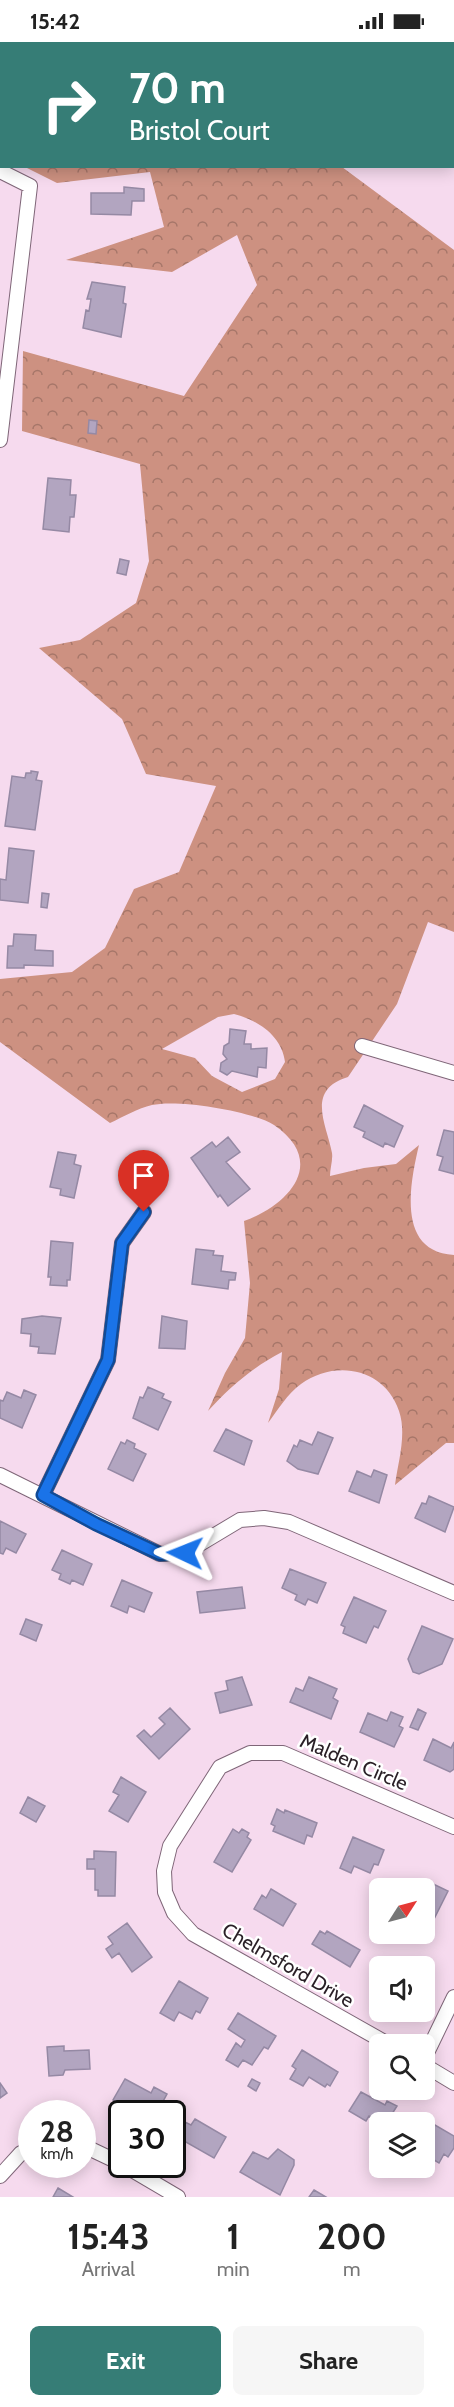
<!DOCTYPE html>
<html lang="en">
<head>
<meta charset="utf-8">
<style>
	body { margin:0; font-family:Cabin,sans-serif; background:#f6f6f6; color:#222; height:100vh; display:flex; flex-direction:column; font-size:22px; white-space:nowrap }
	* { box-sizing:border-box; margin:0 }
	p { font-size:20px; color:#767676 }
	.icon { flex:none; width:33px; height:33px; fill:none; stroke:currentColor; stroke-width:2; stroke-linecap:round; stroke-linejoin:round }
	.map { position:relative; height:2155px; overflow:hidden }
	.sheet { display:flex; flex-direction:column; background:#fff; flex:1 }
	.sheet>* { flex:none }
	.guide { position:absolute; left:0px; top:0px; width:454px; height:126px; box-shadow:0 3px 15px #0003; background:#367d76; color:#fff; overflow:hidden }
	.needle { width:39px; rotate:54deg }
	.fabs { position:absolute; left:369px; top:1836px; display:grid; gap:12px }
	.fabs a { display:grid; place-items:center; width:66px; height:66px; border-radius:9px; background:#fff; box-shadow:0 3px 15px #0003; font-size:30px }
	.speed { position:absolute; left:18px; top:2058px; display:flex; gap:12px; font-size:30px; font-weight:700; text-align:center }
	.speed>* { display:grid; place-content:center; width:78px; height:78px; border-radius:50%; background:#fff; box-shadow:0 3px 15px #0003; line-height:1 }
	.speed small { font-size:15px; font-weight:400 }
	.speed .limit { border:3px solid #111; border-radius:9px; background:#fff; color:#111 }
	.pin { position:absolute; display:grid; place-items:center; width:51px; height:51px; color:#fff; margin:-62px -26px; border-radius:50% 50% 50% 0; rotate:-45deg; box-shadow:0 0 6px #0007 }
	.pin .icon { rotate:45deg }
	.me { position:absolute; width:66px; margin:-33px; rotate:272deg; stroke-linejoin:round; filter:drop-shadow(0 0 4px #0008) }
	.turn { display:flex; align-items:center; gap:21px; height:126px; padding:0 30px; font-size:27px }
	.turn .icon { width:78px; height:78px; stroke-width:2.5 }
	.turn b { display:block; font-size:42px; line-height:51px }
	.eta { display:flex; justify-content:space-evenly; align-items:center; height:102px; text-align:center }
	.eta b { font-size:36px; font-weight:700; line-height:42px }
	.action { display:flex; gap:12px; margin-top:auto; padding:12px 30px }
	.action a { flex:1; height:69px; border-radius:9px; background:#367d76; color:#fff; font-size:24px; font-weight:700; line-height:69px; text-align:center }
	.action a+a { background:#f6f6f6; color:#222 }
	.status { display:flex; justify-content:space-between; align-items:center; height:42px; padding:0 30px; background:#fff; direction:ltr }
	.status svg { height:16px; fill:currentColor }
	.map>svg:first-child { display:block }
</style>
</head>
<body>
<div class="status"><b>15:42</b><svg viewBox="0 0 49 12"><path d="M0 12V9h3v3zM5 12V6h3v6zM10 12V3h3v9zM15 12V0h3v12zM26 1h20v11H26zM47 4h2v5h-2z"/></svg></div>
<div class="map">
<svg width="454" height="2155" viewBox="0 0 454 2155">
	<defs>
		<pattern id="forest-crowns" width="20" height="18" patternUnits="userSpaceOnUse" patternTransform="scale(1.5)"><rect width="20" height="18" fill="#cd9181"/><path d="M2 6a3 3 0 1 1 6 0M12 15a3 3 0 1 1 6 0" fill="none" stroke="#a67669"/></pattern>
	</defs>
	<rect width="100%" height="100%" fill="#f6daee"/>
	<path fill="url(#forest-crowns)" fill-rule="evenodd" d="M13 0H261L265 1 17 2Z
		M25 125H342L454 208V890L428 880 397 962 348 1035C305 1048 327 1083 332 1111 333 1118 330 1127 330 1134L364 1126 396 1122 419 1103C410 1141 396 1210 454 1213V1401H446L395 1443C398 1420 407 1392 399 1369 385 1326 335 1317 301 1342 287 1352 278 1368 268 1381L279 1347 282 1310C253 1325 230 1345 208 1369L225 1331 245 1296 250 1241 244 1179C289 1163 328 1120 274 1083 252 1069 178 1057 152 1063 138 1066 123 1075 110 1081L0 1000V937L72 930 105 906 134 847 179 830 216 744 146 732 122 677 39 606 80 598 136 561 149 519 140 422 22 389 23 309 184 354 257 243 237 193 172 230 66 218 164 185 150 130 57 141ZM234 972C258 978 282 994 285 1020L275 1037 242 1050 212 1034 195 1016 162 1007 218 975Z"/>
	<path fill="#b2a5c0" stroke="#9589a4" stroke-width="1.5" d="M0 13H2V40H0Z
		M124 145 144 147V159H132L131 173 91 172V151H124Z
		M92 240 125 245 123 261 126 262 121 295 83 286 86 268 89 269 91 257H87Z
		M89 378 97 379 96 392 88 391Z
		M48 436 71 438 70 453H76L74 475H70L69 490 43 487Z
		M120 517 129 519 126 533 117 531Z
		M31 729 38 730 36 738 42 739 35 788 5 784 12 734 25 736 26 731H31Z
		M9 806 34 809 28 861 0 858V837L6 838Z
		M42 851 49 852 47 866 41 865Z
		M14 892 36 893 35 908 53 909V924L24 923V926H7L8 904H13Z
		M230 987 246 989 244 1002H251V1007L267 1006 266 1026 258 1025 257 1035 232 1029 227 1033 220 1029 221 1021 227 1017 223 1012 224 1004 229 1001Z
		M364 1063 403 1084 394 1105 385 1101 383 1105 363 1095 365 1090 354 1085Z
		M444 1088 454 1090V1132L439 1128 443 1115 437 1113Z
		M228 1095 240 1110 226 1120 250 1147 228 1164 220 1153 218 1155 191 1116 212 1100 216 1105Z
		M58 1110 76 1113 74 1122 81 1124 74 1156 60 1153 61 1147 50 1145Z
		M51 1199 73 1201 70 1238H67V1244L50 1243 51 1235H48Z
		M196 1207 214 1209 213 1213 223 1214 221 1229 236 1231 235 1238H229L228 1247 192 1242Z
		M42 1274 61 1276 55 1312 38 1311 39 1305 30 1304 31 1292 21 1291 22 1277Z
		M162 1274 187 1279 185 1307 159 1306Z
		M148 1345 164 1352 162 1356 171 1360 158 1388 133 1376 140 1355 143 1356Z
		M24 1348 36 1353 22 1386 0 1376V1358L3 1359 7 1350 21 1356Z
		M226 1387 252 1399 244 1423 214 1409Z
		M318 1390 333 1396 318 1432 298 1427 287 1419 294 1403 297 1405 300 1398 312 1403Z
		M127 1398 135 1402 134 1406 146 1412 133 1439 108 1427 121 1400 125 1402Z
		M374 1428 387 1433 379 1461 349 1449 357 1429 371 1435Z
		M429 1454 454 1465 445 1490 415 1476 422 1461 426 1462Z
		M0 1479 26 1492 16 1511 6 1506 3 1512 0 1511Z
		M62 1508 92 1522 83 1543 72 1538 70 1542 59 1537 61 1532 52 1528Z
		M290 1527 326 1541 317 1561 308 1557 305 1563 295 1558 297 1553 282 1546Z
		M122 1538 152 1551 144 1570 129 1564 127 1571 111 1564Z
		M242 1545 245 1566 200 1571 197 1550Z
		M354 1555 386 1569 378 1586 374 1584 366 1601 343 1591 345 1585 341 1583Z
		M26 1577 42 1583 36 1599 20 1592Z
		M422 1584 453 1597 442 1622 419 1632 413 1630 408 1617Z
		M242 1635 252 1663 220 1671 215 1651 228 1648 226 1639Z
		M309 1635 337 1647 333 1656 338 1659 331 1677 290 1660 296 1646 303 1649Z
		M170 1666 190 1687 159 1717 137 1694 144 1688 151 1695 165 1682 159 1676Z
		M418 1667 426 1671 418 1688 410 1685Z
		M391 1670 403 1675 399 1684 403 1686 394 1705 360 1690 368 1671 387 1679Z
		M433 1697 451 1706 454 1700V1727L450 1730 424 1718Z
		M121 1735 146 1750 128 1780 109 1769 119 1753 113 1750Z
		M28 1755 45 1764 36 1780 20 1771Z
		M277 1767 284 1771 285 1768 317 1781 312 1795 307 1793 304 1802 273 1789 275 1784 271 1782Z
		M233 1787 239 1791 242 1787 249 1791 247 1795 251 1798 232 1830 214 1820Z
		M353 1795 384 1808 378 1823 374 1822 370 1831 354 1824 351 1831 340 1826Z
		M94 1809 116 1810 115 1854H98V1848H95V1827H87V1817H94Z
		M429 1840 448 1849 429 1887 424 1885V1849Z
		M271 1847 296 1862 283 1884 254 1867 262 1853 266 1856Z
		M127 1881 152 1915 132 1930 119 1911 112 1916 106 1907 113 1902 108 1895Z
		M320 1889 325 1892 327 1889 360 1908 350 1925 312 1902Z
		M379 1922 382 1924H380V1941L371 1936Z
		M179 1939 208 1956 200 1971 196 1969 192 1977 179 1970 174 1979 160 1971Z
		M238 1971 276 1994 268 2007 264 2005 252 2023 243 2018 238 2025 226 2018 236 2001 241 2005 245 1998 228 1987Z
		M64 2004V2009L89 2008 90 2027 65 2028 63 2033 49 2034 47 2005Z
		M302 2008 338 2030 330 2044 327 2042 325 2045 309 2035 303 2044 290 2037 296 2027 292 2024Z
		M125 2037 151 2051 154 2045 167 2052 156 2072H137L113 2058Z
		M252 2037 260 2041 256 2049 248 2044Z
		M0 2041 7 2051 0 2056Z
		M361 2050 385 2063 387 2059 397 2064 387 2080H381L369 2074 366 2079 349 2069Z
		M195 2077 226 2095 214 2116 177 2095 185 2080 191 2083Z
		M428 2079 454 2094V2106L448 2115 444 2112 439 2121 424 2112V2085Z
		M278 2107 294 2118V2123L280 2153 240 2130 253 2110 268 2117Z
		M58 2146 73 2155H53Z
		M314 2148 326 2155H309Z"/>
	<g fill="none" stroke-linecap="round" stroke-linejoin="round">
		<g stroke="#7f6678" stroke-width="16">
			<path id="street" d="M0 129 30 144 0 398
				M362 1004 454 1031
				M0 1433 160 1512 185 1511 240 1478 264 1476 289 1480 454 1551
				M43 1453 108 1318 122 1201 144 1170
				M388 2002 193 1892 174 1871 165 1850 164 1829 170 1804 220 1725 250 1711H283L454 1785
				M424 2017 454 1955
				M424 2023 454 2041
				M82 2103 122 2122
				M122 2122 178 2155
				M0 2134 21 2111 32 2106"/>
		</g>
		<use href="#street" stroke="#fff" stroke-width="14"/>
	</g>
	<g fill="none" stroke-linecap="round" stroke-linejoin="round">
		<g stroke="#114b97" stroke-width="15">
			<path id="route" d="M144 1170 122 1201 108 1318 43 1453 96 1482 160 1512 185 1511"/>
		</g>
		<use href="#route" stroke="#1a73e8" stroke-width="10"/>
	</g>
	<g text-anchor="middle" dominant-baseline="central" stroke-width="5" stroke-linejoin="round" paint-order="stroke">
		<g font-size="20" fill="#291f26" stroke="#fff">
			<text transform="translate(354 1720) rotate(23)">Malden Circle</text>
			<text transform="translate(288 1923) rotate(30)">Chelmsford Drive</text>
		</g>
	</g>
</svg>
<div class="fabs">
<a><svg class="needle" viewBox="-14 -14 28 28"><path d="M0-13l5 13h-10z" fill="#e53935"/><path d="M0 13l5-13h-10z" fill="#767676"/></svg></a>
<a><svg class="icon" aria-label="sound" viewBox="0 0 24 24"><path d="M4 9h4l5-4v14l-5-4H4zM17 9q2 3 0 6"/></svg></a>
<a><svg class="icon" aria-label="search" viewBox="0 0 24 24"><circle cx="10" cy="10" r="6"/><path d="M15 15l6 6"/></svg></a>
<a><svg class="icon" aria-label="layers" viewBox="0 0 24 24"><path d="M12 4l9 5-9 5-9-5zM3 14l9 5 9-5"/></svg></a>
</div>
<div class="speed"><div>28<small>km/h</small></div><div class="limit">30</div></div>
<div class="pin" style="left:144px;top:1170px;background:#d93025"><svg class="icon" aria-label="arrive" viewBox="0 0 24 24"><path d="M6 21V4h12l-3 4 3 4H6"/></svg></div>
<svg class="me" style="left:185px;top:1511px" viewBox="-20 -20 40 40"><path d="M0-17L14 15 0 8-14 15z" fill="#1a73e8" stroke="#fff" stroke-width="4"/></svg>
<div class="guide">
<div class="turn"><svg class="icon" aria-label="right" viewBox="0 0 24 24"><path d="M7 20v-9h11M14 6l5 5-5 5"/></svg><div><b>70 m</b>Bristol Court</div></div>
</div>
</div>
<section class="sheet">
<div class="eta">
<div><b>15:43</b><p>Arrival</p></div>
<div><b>1</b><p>min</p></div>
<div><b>200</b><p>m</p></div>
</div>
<div class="action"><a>Exit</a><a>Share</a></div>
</section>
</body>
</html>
